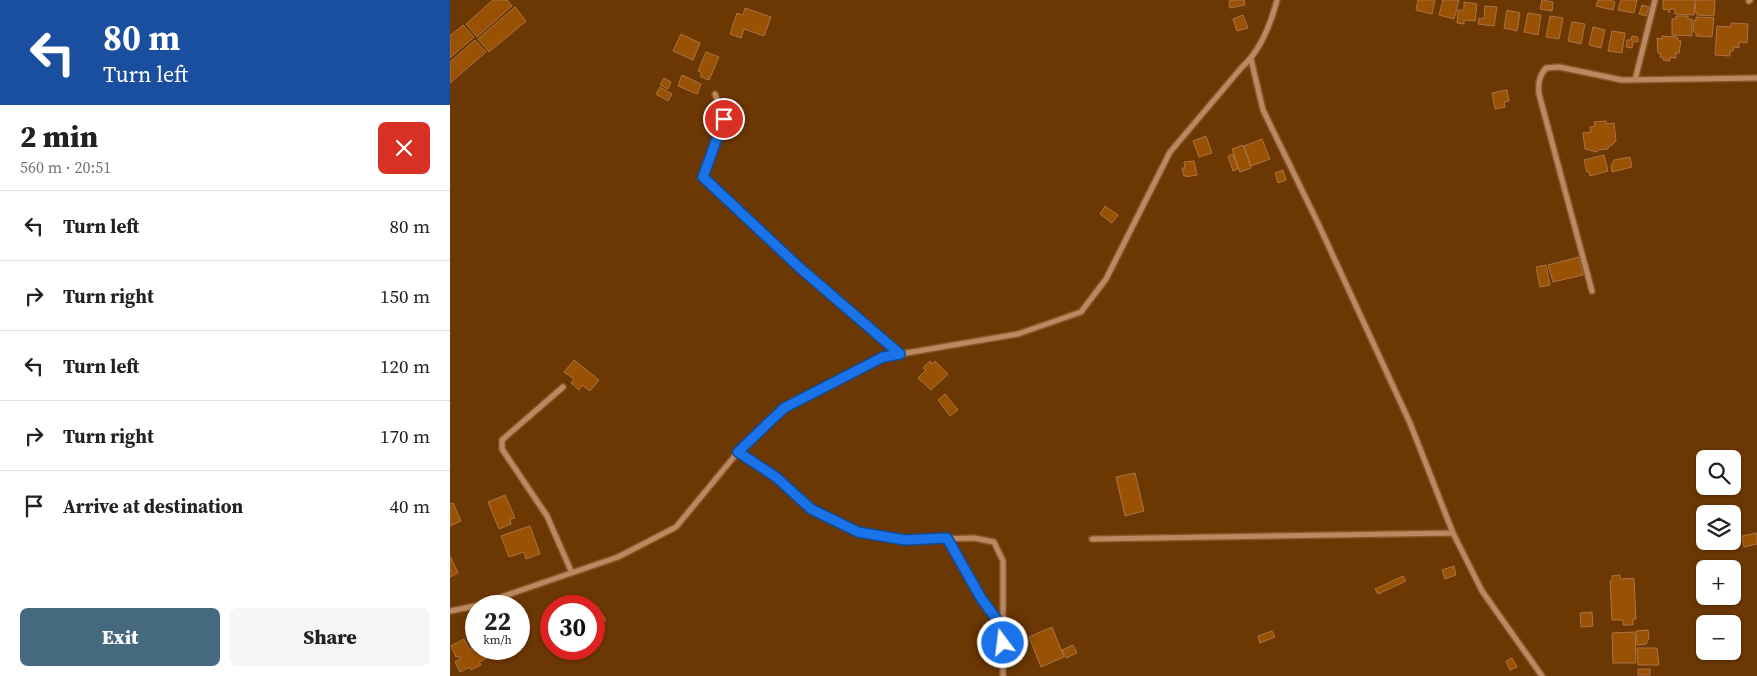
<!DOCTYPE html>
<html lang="en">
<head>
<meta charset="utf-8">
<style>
	body { margin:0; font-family:"Source Serif 4",serif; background:#f6f6f6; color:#222; height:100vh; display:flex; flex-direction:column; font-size:19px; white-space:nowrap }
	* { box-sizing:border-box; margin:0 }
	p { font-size:16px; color:#767676 }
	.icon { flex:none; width:28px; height:28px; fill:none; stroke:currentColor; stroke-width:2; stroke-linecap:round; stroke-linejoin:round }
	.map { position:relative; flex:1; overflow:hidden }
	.panel { display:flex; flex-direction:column; background:#fff; width:450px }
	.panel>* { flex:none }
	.top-card { background:#1a4fa0; color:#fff; overflow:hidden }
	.fabs { position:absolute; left:1246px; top:450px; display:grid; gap:10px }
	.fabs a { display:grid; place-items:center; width:45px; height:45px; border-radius:8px; background:#fff; box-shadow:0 1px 4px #0004; font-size:25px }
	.speed { position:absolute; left:15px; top:595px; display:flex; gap:10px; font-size:25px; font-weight:700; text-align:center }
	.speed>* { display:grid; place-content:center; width:65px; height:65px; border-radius:50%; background:#fff; box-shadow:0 1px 4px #0004; line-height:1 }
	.speed small { font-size:12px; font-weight:400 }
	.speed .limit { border:8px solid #d22; background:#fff; color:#111 }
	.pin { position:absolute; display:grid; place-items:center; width:42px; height:42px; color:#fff; margin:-21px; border:2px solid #fff; border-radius:50%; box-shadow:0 1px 5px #0007 }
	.me { position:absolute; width:55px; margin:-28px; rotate:345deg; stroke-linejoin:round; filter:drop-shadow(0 0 4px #0008) }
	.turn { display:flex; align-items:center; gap:18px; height:105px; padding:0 20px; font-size:22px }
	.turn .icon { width:65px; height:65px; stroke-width:2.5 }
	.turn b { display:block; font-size:35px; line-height:42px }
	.round { display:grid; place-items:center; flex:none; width:52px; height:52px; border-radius:8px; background:#f6f6f6 }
	.head { display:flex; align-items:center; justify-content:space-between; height:85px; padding:0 20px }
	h1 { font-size:30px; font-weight:800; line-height:38px }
	.action { display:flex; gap:10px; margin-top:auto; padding:10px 20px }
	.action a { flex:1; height:58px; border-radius:8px; background:#456a80; color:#fff; font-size:20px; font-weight:800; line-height:58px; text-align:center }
	.action a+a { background:#f6f6f6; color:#222 }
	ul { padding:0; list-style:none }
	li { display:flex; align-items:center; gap:15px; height:70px; padding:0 20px; border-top:1px solid #e0e0e0 }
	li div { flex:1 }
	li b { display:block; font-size:19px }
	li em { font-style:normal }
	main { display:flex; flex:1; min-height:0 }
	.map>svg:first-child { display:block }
</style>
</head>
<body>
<main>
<section class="panel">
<div class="top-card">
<div class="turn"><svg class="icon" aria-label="left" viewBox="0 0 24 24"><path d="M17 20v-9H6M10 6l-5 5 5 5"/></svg><div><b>80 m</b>Turn left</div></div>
</div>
<div class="head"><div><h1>2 min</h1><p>560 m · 20:51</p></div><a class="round" style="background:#d93025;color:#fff"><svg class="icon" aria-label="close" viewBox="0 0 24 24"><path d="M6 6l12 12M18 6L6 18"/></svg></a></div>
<ul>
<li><svg class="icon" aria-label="left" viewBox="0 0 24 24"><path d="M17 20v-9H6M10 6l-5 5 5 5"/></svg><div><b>Turn left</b></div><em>80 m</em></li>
<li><svg class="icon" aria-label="right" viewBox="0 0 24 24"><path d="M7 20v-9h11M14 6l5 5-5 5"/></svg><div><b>Turn right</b></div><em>150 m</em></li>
<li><svg class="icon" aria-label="left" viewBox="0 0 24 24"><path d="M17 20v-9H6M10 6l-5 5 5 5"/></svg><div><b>Turn left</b></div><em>120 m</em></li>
<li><svg class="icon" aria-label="right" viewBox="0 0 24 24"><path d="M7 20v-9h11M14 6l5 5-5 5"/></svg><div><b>Turn right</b></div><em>170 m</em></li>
<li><svg class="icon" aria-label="arrive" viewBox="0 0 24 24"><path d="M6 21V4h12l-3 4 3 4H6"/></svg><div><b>Arrive at destination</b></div><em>40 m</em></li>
</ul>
<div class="action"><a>Exit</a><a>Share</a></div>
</section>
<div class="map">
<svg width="1307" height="676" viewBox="0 0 1307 676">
	<rect width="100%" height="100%" fill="#6b3703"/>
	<path fill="#995103" stroke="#ac7347" d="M43 0H57L62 6 27 37 16 24Z
		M783 0H794L795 5 780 8 779 1Z
		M968 0H985L982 14 966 10Z
		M993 0H1009L1004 19 989 15Z
		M1092 0 1103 2 1102 11 1090 9Z
		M1148 0H1159L1165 2 1163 10 1146 6Z
		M1171 0H1187L1184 13 1168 10Z
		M1213 0H1245L1244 15 1225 14V9H1220L1219 13V10L1213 9Z
		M1246 0H1265L1264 16 1247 15V12H1245Z
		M1014 2 1027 4 1025 21 1014 20V24L1007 23 1008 10H1014Z
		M1192 5 1199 7 1196 16 1189 14Z
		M1035 6 1047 7 1044 26 1028 24 1029 18 1034 19Z
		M65 7 76 21 39 52 28 39Z
		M295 8 321 17 314 36 294 29 291 38 280 34 287 13 293 15Z
		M1057 10 1070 13 1067 31 1054 28Z
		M1078 13 1091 15 1088 35 1074 32Z
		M793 15 798 28 787 31 783 19Z
		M1100 16 1113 18 1109 39 1096 37Z
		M1226 16H1238V19H1242V36L1222 35V19H1226Z
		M1246 17 1264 18 1262 37 1246 36V33L1243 31 1244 20 1246 21Z
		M1122 22 1135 24 1131 44 1118 41Z
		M1281 23 1298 24 1297 43 1289 42V48L1284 47 1283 51H1280V56L1265 55 1267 26 1281 27Z
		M13 25 24 37 0 58V36Z
		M1143 27 1155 30 1151 48 1139 45Z
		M1162 31 1175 33 1172 53 1158 51Z
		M231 34 250 43 243 60 223 51Z
		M1182 36 1188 37V42H1183L1182 48 1176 47 1177 40H1181Z
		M1212 36 1227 37 1228 40 1231 41 1229 53H1226V58L1220 57V61L1213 60 1214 58 1210 57 1211 54 1208 53 1207 38 1212 39Z
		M25 40 36 52 0 83V62Z
		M256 52 269 57 259 80 251 77V72L248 71Z
		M232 75 251 84 247 94 228 86Z
		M214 78 221 82 218 89 210 85Z
		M210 87 222 94 218 101 206 94Z
		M1057 90 1059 101 1054 102 1055 107 1045 109 1042 93Z
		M1156 121V124L1164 123 1166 141 1162 145 1159 146 1158 149 1148 150 1147 152 1135 149 1133 133 1141 132 1140 127 1145 126 1144 122Z
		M756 136 762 153 749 157 743 141Z
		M812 139 820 159 801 166 794 146Z
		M793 145 801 168 790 172 782 149Z
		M783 154 788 169 783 171 778 156Z
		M1154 155 1158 171 1140 176 1139 172H1137L1134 160Z
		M1180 157 1182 167 1162 172 1161 166 1164 160Z
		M744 161 747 175 736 177V175L734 176 732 168H735L734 162Z
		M833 170 836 180 828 183 825 173Z
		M655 206 668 215 662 223 650 214Z
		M1129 257 1133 275 1103 282 1098 265Z
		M1096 265 1100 285 1090 287 1086 267Z
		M124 360 149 380 140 391 132 385 129 390 121 383 124 379 114 372Z
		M480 361 482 364 485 361 498 374 481 390 468 378 476 370 473 368Z
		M495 394 508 410 500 416 488 400Z
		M685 473 694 511 675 516 666 477Z
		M55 495 65 518 60 519 61 524 49 529 38 502Z
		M3 503 11 521 0 526V504Z
		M80 526 90 554 76 559 74 552 59 557 51 536Z
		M1307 533V544L1294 547 1292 536Z
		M0 556 8 573 0 577Z
		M1004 566 1006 575 995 579 992 570Z
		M1170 575V579L1184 578 1186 619H1183V625H1173V620H1162L1160 581H1162V576Z
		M953 576 956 581 928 594 925 589Z
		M147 606 156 620 144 628V608Z
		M1142 612 1143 626 1131 627 1130 613Z
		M602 627 614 657 591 667 579 637Z
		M1198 630 1199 638 1196 644 1187 645 1186 631Z
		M822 631 825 637 810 643 808 636Z
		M1185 632 1186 663H1163L1162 633Z
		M14 639 19 649 26 645V649H32L37 658 29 662 31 665 21 670 20 667 10 672 5 662 10 659 9 656 6 657 1 646Z
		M623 645 627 653 616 658 612 650Z
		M1187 648H1207L1209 665H1188Z
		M1062 658 1067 667 1060 670 1056 661Z
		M1188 669H1200V675H1188Z"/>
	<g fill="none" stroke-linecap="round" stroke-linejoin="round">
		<g stroke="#855526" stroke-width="8">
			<path id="street" d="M1299 1 1300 0
				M801 59 813 110 867 221 960 423 1003 533 1032 591 1092 676
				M1185 80 1205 0
				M265 94 274 119 253 177 350 268 450 354
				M1142 291 1089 94C1088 83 1089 76 1096 68L1109 67 1172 80 1307 78
				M113 387 52 440V449L97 516 122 573
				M288 452 326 477 361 509 409 532 455 540 524 538 544 542 553 561V676
				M497 538 531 598 553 629
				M642 539 1003 533
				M0 611 25 606 168 557 226 527 288 452 334 408 433 357 568 334 631 312 656 279 720 152 792 67C810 51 821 23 827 0"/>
		</g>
		<use href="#street" stroke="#bb8862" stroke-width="5"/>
	</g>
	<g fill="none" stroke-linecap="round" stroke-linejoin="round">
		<g stroke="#114b97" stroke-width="12">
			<path id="route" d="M274 119 253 177 350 268 450 354 433 357 334 408 288 452 326 477 361 509 408 532 455 540 497 538 531 598 553 628V643"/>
		</g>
		<use href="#route" stroke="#1a73e8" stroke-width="9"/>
	</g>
</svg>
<div class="fabs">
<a><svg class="icon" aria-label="search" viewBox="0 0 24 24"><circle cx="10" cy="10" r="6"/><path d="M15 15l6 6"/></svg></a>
<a><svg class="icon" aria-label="layers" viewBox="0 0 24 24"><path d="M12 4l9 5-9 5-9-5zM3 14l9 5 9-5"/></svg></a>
<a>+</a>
<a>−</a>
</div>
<div class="speed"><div>22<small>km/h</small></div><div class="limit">30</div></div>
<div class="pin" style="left:274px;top:119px;background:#d93025"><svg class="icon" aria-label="arrive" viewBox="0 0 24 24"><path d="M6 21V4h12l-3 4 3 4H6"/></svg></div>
<svg class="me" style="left:553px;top:643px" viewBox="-20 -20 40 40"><circle r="17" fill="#1a73e8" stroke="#fff" stroke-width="3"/><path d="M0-11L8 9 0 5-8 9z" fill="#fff"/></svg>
</div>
</main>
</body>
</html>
